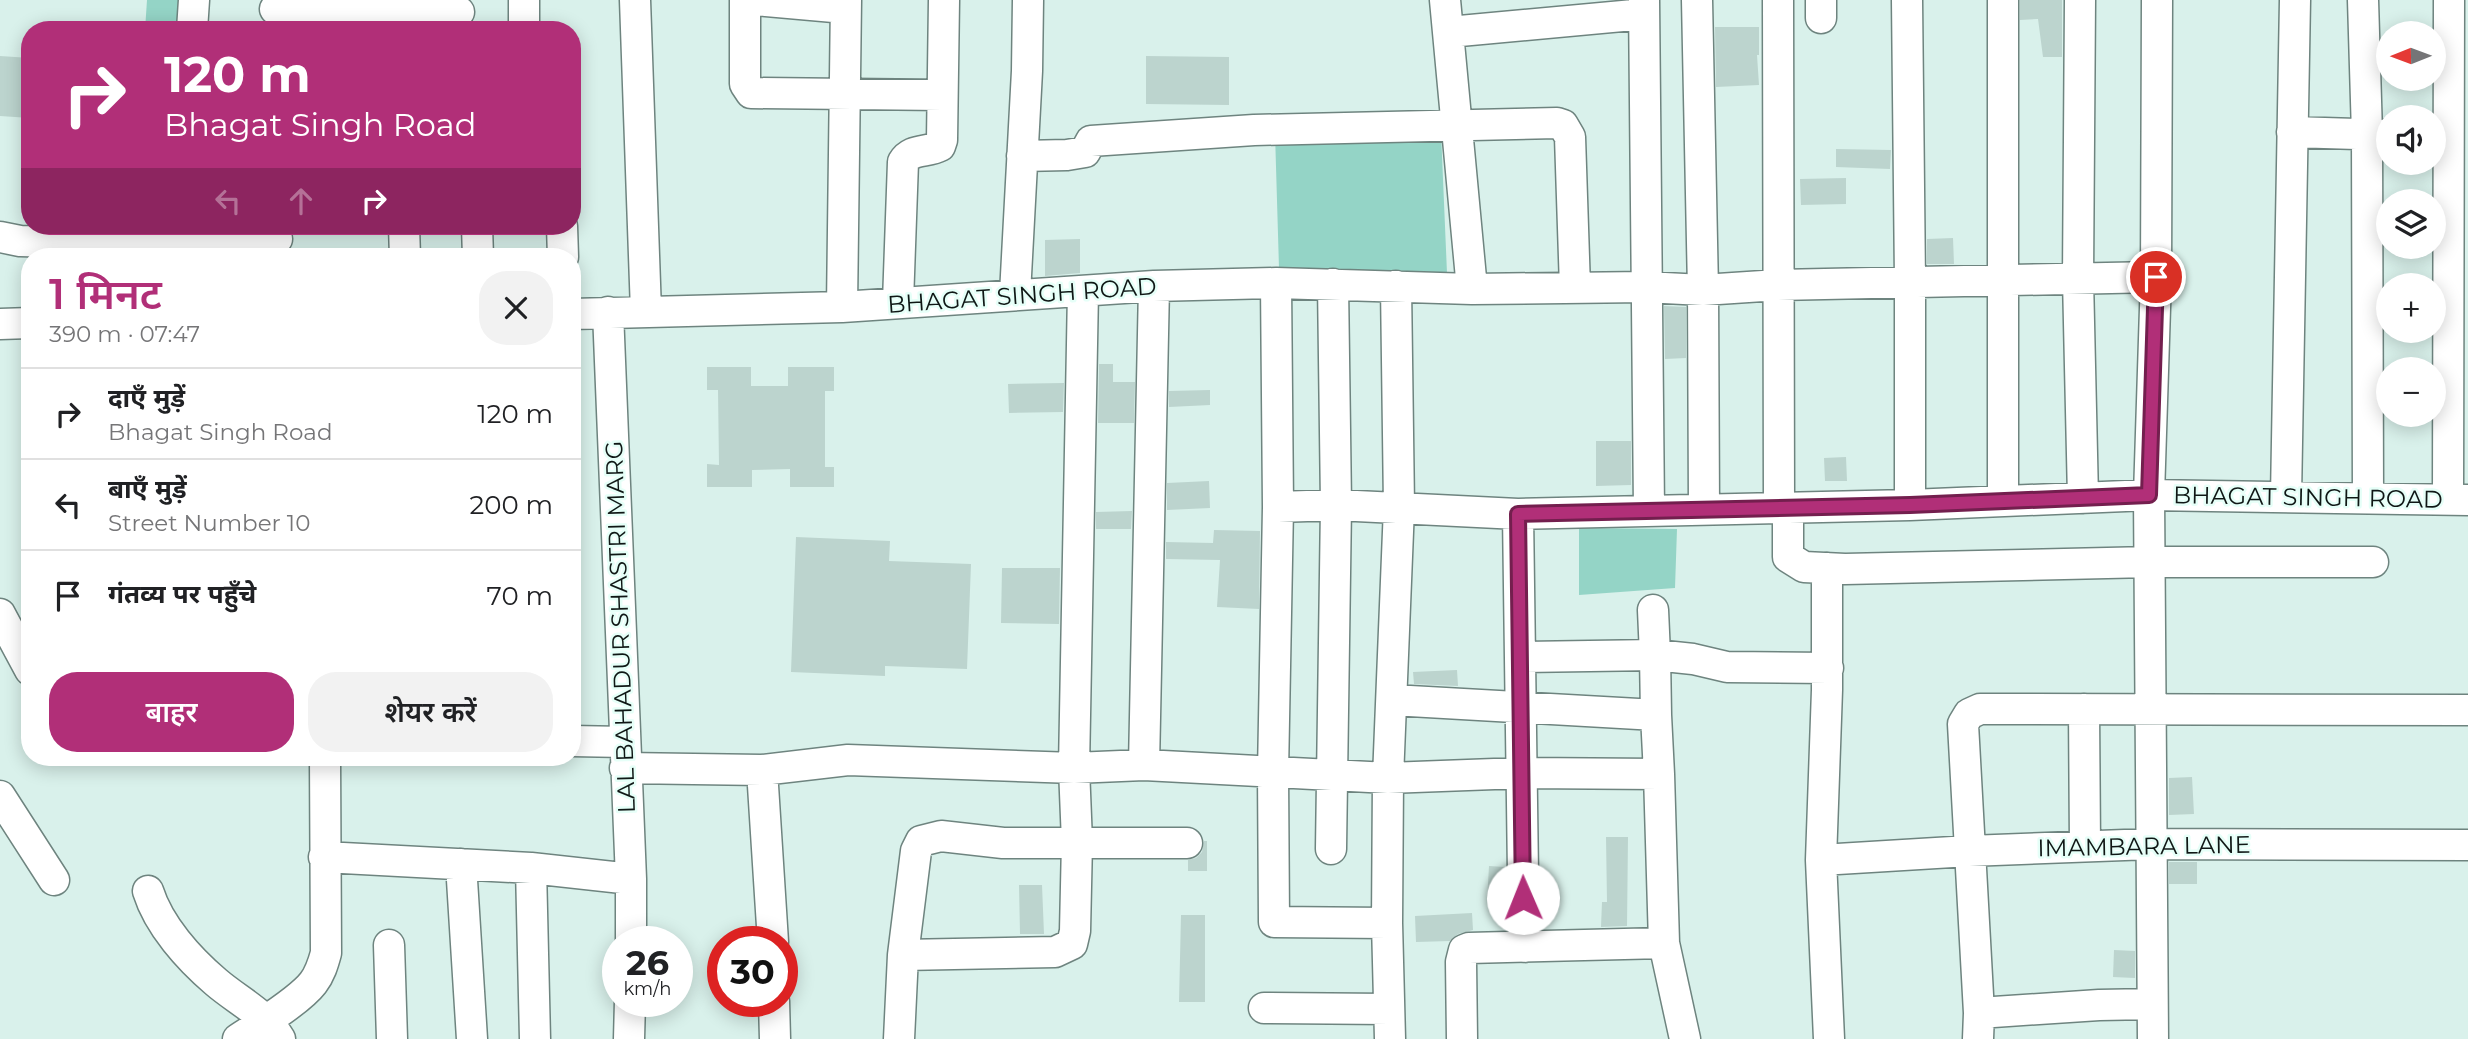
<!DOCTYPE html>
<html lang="hi">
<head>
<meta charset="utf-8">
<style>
	body { margin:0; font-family:Montserrat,"Noto Sans Devanagari",sans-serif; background:#f2f2f2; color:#202124; height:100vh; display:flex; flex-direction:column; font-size:26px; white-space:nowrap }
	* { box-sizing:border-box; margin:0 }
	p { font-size:23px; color:#757577 }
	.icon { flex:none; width:38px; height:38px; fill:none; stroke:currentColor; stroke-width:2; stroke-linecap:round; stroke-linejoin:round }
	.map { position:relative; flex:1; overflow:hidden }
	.side { position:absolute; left:21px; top:248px; width:560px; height:518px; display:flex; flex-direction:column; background:#fff; border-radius:28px; box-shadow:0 4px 18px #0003 }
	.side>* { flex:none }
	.hud { position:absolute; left:21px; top:21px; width:560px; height:214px; border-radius:28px; box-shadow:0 4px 18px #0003; background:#b12f78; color:#fff; overflow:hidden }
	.needle { width:46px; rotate:269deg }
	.controls { position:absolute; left:2376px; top:21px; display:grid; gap:14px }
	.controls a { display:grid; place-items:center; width:70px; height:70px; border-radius:50%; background:#fff; box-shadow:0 4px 18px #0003; font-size:35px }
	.speed { position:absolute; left:602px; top:926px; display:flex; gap:14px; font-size:35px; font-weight:700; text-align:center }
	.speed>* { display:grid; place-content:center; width:91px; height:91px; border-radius:50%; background:#fff; box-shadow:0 4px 18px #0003; line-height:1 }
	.speed small { font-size:18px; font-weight:400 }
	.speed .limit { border:10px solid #d22; background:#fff; color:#111 }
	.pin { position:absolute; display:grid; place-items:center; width:60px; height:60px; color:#fff; margin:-30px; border:4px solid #fff; border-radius:50%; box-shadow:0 2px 7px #0007 }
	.me { position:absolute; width:77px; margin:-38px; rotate:359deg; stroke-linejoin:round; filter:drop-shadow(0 0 5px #0008) }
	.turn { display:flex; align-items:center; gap:24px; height:147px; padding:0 28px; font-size:32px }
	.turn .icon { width:91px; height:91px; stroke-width:2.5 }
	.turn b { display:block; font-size:49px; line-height:60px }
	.lanes { display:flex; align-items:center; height:66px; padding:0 28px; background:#0003; justify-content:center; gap:35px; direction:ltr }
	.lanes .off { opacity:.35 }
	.round { display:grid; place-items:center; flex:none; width:74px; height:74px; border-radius:28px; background:#f2f2f2 }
	.headline { display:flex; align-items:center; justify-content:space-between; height:119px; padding:0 28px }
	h1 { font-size:42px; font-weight:600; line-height:52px; color:#b12f78 }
	.action { display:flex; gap:14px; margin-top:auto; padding:14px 28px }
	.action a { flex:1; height:80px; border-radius:28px; background:#b12f78; color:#fff; font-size:28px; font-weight:600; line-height:80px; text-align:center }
	.action a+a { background:#f2f2f2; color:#202124 }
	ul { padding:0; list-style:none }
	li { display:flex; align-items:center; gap:21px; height:91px; padding:0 28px; border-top:2px solid #e0e0e0 }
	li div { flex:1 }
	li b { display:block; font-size:26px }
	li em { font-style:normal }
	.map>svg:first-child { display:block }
</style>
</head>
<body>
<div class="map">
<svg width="2468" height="1039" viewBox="0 0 2468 1039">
	<rect width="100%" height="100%" fill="#d9f1eb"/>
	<path fill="#94d4c6" d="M147 0H182L181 30H145Z
		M1441 132 1447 273 1359 276 1279 268 1275 133Z
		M1579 528 1677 529 1675 588 1579 595Z"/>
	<path fill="#bcd4ce" d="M2020 0H2062V57H2043L2038 19 2020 20Z
		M1715 27H1759V55H1757L1759 85 1716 87Z
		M0 56 30 58V118L0 116Z
		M1146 56 1229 57V105L1146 104Z
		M1836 149 1891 150 1890 169 1836 167Z
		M1846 178V204L1801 205 1800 179Z
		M1953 238 1954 264H1927V239Z
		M1080 239V273L1045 276V240Z
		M1664 306 1686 307V358L1665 359Z
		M1099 364H1113V382H1135L1134 423H1098Z
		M707 367H751V386H788V367H834V391H825V467H834V487H790V469L752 470V487H707V464L719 465 718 390H707Z
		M1064 383 1063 412 1009 413 1008 384Z
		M1210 390V405L1169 407V391Z
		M1596 441H1631V485L1596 486Z
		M1846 457 1847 481H1825L1824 458Z
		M1209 481 1210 508 1167 510V483Z
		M1132 511 1131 529H1096V512Z
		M1214 530 1260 531 1259 609 1217 607 1220 560 1166 559V542L1213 543Z
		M796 537 890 541 889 561 971 564 967 669 885 666V676L791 672Z
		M1002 568H1060L1059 624 1001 623Z
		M1457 670 1458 686 1414 684 1413 672Z
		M2192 777 2194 814 2169 815V778Z
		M1606 837H1628L1627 926 1601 927 1602 902H1607Z
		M1204 841H1207V871H1188V860L1196 858 1202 852Z
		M2169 862H2197V884H2169Z
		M1489 866 1505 867 1506 902 1487 901Z
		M1019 885H1042L1044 934H1020Z
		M1472 913 1473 930 1458 934 1450 941 1416 942 1415 916Z
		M1181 915H1205V1002H1179Z
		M2114 950 2135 951V978L2113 977Z"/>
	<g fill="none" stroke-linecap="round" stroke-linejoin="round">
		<g stroke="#6e847f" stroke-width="33">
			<path id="minor" d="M635 0 646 312
				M745 0V84L751 93 942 95
				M755 0 845 8
				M1445 0 1472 289
				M1644 0 1649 510
				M1697 0 1703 290 1704 509
				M1778 0 1779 508
				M1907 0 1910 282V505
				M2003 0V501
				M2080 0 2078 279 2083 498
				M2363 0 2367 134 2368 498
				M275 9 390 14 459 12
				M1821 18V0
				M192 30 194 0
				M524 30V0
				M1449 32 1644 14
				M2292 132 2389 135
				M1022 156 1067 155 1085 152 1091 141 1254 130 1557 123 1563 125 1570 137 1575 288
				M404 226 405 257
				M477 226 478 257
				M562 226 563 257
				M0 237 20 241 90 243 277 239
				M1276 283 1278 507 1273 773 1274 922 1387 923
				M1015 294 1027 71 1028 0
				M898 302 903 162C911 148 927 153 940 146L942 140 944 0
				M842 307 846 0
				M608 312 631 879V942
				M572 314 842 307 1154 286 1276 283 1472 289 1645 287 1703 290 1778 285 2156 277
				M0 324 30 323
				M2286 497 2295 0
				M2448 499 2449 0
				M1278 507 1336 505 1518 514 1910 505 2149 495 2468 500
				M1788 507V557L1804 567 1845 569 2150 562H2373
				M1518 514 1524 947
				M1827 568V690L1821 860 1829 1039
				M1653 610 1655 655 1693 659 1727 667 1828 668
				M0 614 30 670
				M1520 657 1655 655 1656 715
				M1392 700 1656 715 1659 774
				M2084 709 2085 846
				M572 741 625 742
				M1144 765 1154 286
				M625 768 762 770 848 760 1074 768 1144 765 1388 778 1521 773 1659 774 1664 943
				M762 770 773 942
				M0 796 54 880
				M1331 849 1336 505 1333 284
				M324 857 531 868 631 879
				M1821 860 1969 851 2151 844 2468 845
				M461 864 472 1039
				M531 868 535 1039
				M148 891C159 926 189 959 216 982 238 1001 265 1013 280 1039
				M389 945 392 1039
				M903 955 1055 952 1072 944 1075 931 1077 842 1074 768 1083 291
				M774 1001 775 1039
				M1264 1008 1389 1009
				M1979 1013 2099 1005 2152 1004
				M238 1039C258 1026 299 1001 313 983 320 974 323 964 326 953L325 758
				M629 1039 630 1001
				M899 1039 903 955 916 851 921 841 941 836 1003 843H1187
				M1390 1039 1387 923 1388 778 1399 507 1396 286
				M1462 1039 1461 962 1464 950 1469 948 1664 943 1685 1039
				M1978 1039 1979 1013 1963 724 1969 714 1980 709 2468 710
				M2153 1039 2149 495 2156 277 2157 0"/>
		</g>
		<use href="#minor" stroke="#fff" stroke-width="30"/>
	</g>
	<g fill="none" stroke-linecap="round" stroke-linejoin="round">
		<g stroke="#731f4e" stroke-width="18">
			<path id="route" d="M1523 898 1518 514 1910 505 2149 495 2156 277"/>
		</g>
		<use href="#route" stroke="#b12f78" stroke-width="12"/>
	</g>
	<g text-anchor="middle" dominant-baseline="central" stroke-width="5" stroke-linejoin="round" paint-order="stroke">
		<g font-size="24" fill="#0f1715" stroke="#e6fff8">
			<text transform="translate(1022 295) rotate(-4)">BHAGAT SINGH ROAD</text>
			<text transform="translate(2308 497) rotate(1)">BHAGAT SINGH ROAD</text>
			<text transform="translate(620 627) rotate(-92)">LAL BAHADUR SHASTRI MARG</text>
			<text transform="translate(2144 846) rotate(-1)">IMAMBARA LANE</text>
		</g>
	</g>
</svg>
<div class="controls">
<a><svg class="needle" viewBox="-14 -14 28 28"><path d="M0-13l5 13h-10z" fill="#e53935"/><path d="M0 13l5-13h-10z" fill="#757577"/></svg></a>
<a><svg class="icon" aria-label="sound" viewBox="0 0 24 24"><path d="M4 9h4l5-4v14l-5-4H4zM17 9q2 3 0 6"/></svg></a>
<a><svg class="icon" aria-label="layers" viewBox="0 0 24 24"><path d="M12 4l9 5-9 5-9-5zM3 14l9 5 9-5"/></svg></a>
<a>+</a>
<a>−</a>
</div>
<div class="speed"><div>26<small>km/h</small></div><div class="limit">30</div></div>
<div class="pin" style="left:2156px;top:277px;background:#d93025"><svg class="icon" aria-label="arrive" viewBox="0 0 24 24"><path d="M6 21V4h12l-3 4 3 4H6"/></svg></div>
<svg class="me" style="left:1523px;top:898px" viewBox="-20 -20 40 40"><circle r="19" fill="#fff"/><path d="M0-13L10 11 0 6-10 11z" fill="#b12f78"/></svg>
<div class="hud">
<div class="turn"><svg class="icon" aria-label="right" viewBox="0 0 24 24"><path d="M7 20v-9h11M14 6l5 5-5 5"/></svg><div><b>120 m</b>Bhagat Singh Road</div></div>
<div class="lanes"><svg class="icon off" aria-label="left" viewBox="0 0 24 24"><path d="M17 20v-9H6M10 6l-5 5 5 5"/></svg><svg class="icon off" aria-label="ahead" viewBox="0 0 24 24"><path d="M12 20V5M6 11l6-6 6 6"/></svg><svg class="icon" aria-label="right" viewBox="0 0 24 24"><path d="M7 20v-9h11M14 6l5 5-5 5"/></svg></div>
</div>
<section class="side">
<div class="headline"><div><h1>1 मिनट</h1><p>390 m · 07:47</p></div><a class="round"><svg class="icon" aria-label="close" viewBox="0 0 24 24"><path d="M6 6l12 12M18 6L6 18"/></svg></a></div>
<ul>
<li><svg class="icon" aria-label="right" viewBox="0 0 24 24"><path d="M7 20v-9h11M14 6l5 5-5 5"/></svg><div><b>दाएँ मुड़ें</b><p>Bhagat Singh Road</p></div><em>120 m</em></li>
<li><svg class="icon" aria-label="left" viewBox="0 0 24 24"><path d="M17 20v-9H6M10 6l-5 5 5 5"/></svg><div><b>बाएँ मुड़ें</b><p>Street Number 10</p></div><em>200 m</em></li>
<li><svg class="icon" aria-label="arrive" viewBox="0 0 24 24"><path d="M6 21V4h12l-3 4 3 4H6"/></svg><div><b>गंतव्य पर पहुँचे</b></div><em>70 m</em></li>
</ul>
<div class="action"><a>बाहर</a><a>शेयर करें</a></div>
</section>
</div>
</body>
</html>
